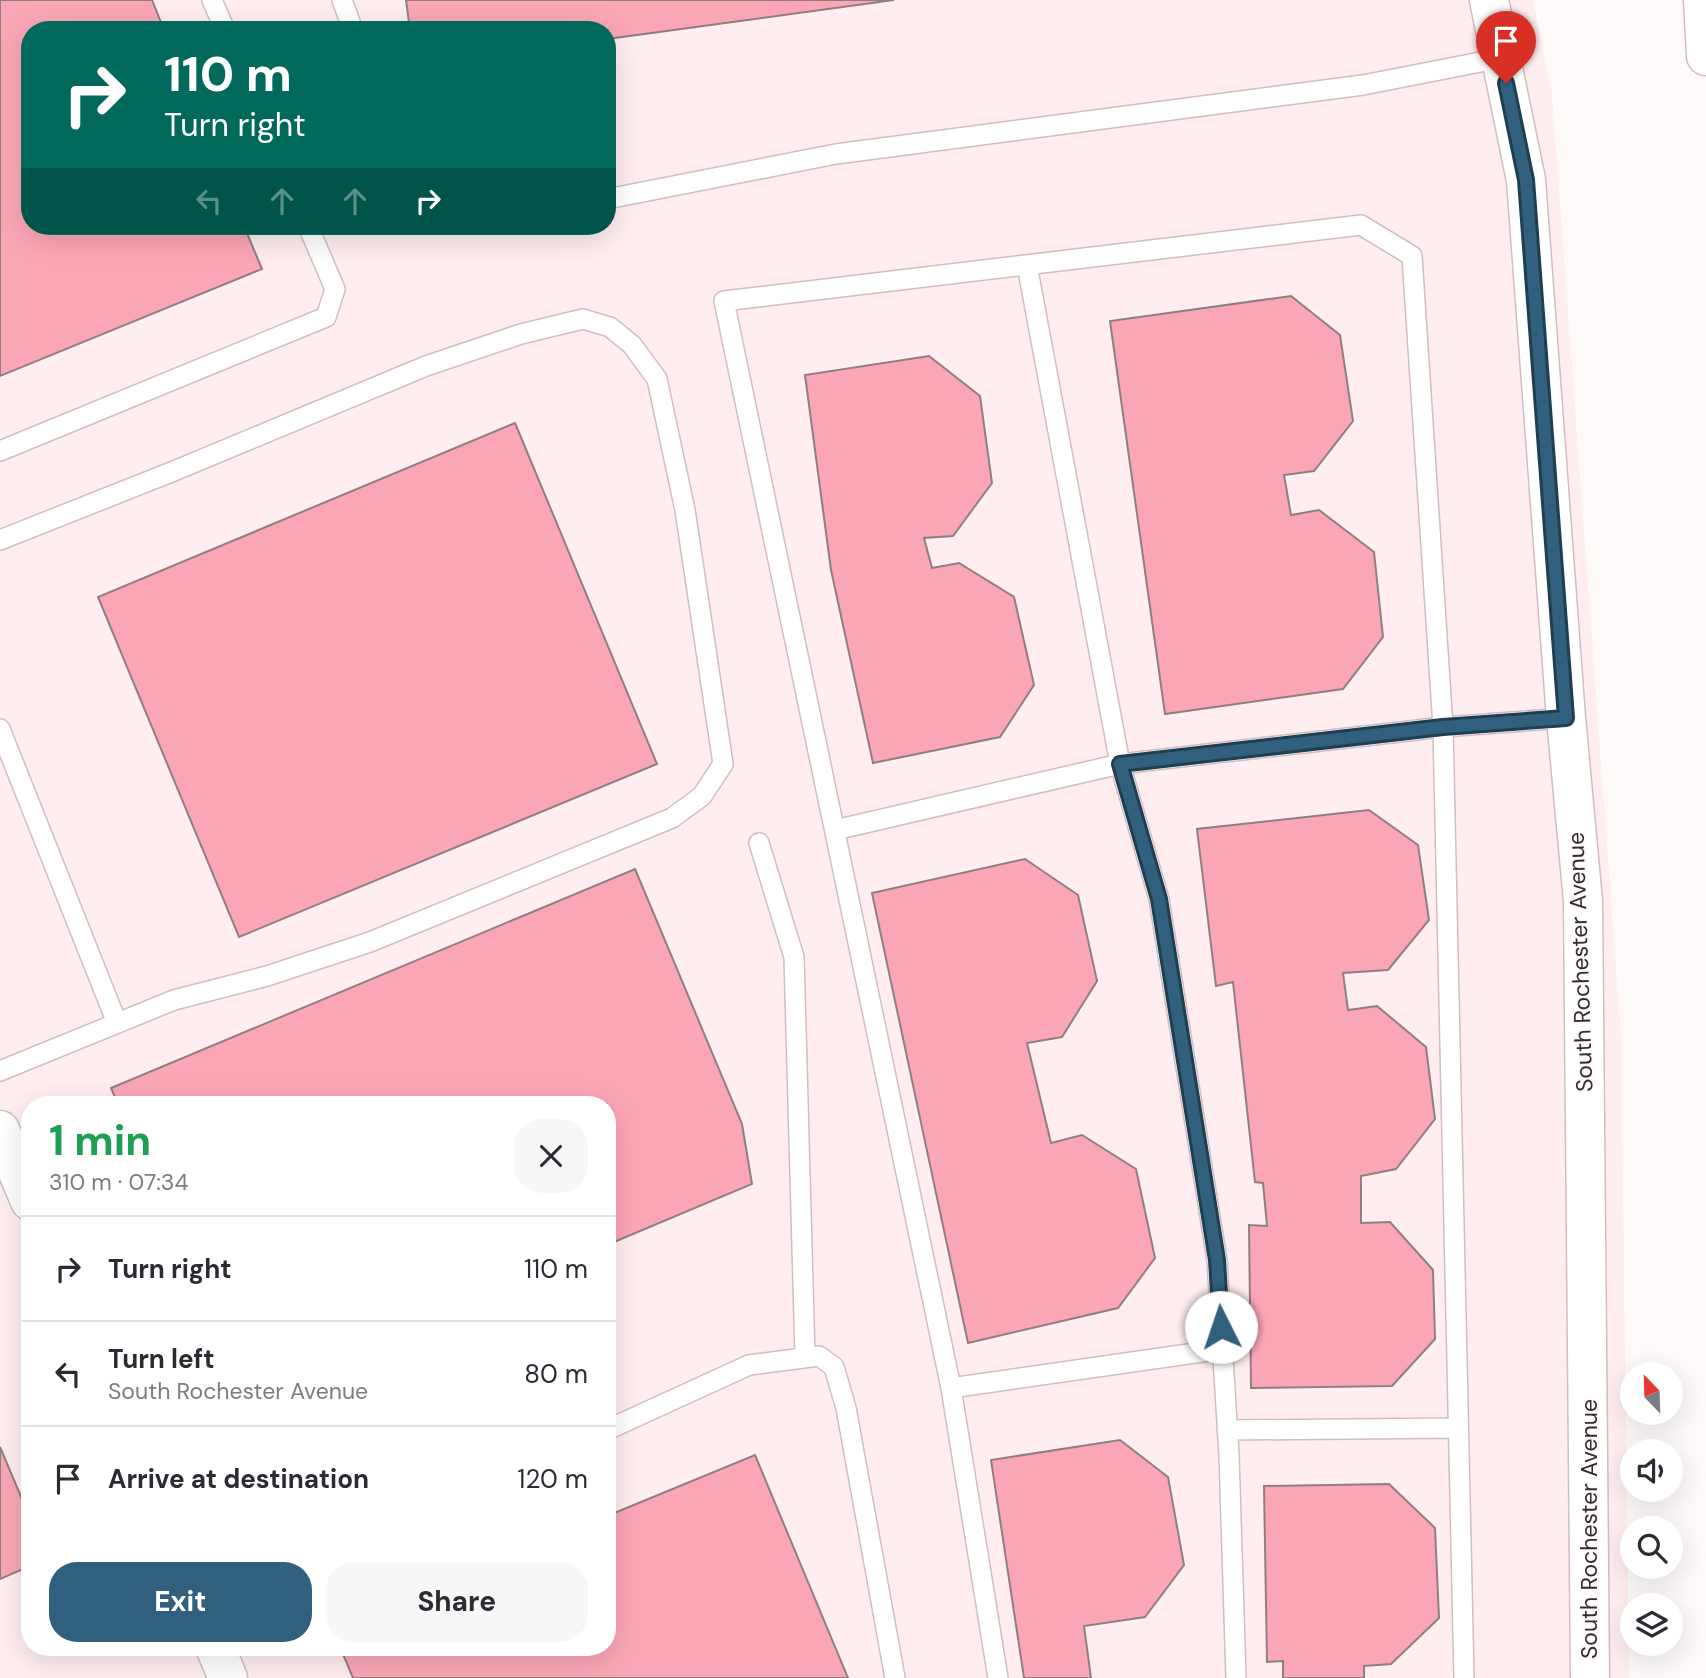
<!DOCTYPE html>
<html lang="en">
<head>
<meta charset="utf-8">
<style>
	body { margin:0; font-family:"DM Sans",sans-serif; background:#f7f7f7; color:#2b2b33; height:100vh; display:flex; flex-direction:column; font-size:26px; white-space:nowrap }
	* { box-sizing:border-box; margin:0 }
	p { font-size:23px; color:#7c7c81 }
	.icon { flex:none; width:38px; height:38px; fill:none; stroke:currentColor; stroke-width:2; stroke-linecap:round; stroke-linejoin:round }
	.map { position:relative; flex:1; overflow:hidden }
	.side { position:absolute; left:21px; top:1096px; width:595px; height:560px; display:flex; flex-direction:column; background:#fff; border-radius:28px; box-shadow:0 7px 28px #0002 }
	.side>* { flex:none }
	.top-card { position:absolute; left:21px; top:21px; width:595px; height:214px; border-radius:28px; box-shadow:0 7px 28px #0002; background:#00695c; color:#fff; overflow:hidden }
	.needle { width:46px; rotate:337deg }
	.fabs { position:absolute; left:1620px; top:1362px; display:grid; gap:14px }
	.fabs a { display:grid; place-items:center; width:63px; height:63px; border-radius:50%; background:#fff; box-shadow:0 7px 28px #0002; font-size:35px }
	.pin { position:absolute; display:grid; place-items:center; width:60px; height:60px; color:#fff; margin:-72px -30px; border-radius:50% 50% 50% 0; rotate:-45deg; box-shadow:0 0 7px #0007 }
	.pin .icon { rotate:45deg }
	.me { position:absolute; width:77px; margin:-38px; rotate:356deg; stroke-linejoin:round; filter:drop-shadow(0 0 5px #0008) }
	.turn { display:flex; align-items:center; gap:24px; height:147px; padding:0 28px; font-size:32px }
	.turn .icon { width:91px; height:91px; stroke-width:2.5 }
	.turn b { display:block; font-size:49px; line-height:60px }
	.lanes { display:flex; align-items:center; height:66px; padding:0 28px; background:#0003; justify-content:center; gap:35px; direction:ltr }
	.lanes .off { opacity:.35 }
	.round { display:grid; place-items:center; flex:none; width:74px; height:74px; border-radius:28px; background:#f7f7f7 }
	.summary { display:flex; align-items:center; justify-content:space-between; height:119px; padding:0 28px }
	h1 { font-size:42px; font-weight:700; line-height:52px; color:#1e9e55 }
	.cta { display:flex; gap:14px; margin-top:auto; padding:14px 28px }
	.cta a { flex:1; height:80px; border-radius:28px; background:#30607e; color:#fff; font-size:28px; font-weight:700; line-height:80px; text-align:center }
	.cta a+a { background:#f7f7f7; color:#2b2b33 }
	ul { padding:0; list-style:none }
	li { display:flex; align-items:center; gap:21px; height:105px; padding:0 28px; border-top:2px solid #e1e1e2 }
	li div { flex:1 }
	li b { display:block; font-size:26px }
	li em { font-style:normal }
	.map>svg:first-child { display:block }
</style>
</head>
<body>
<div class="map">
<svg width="1706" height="1678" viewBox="0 0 1706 1678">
	<rect width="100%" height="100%" fill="#fefafa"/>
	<path fill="#ffedf0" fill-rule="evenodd" d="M0 0H1533L1552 94 1621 1037 1629 1678H0ZM30 30H607V226H30ZM30 1104H607V1647H30Z"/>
	<path fill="#fba6b6" stroke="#907f81" stroke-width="2" d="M0 0H152L164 30H30V226H244L262 269 0 376Z
		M406 0H894L607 39V30H410Z
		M1291 296 1340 335 1353 421 1314 471 1284 475 1291 515 1319 510 1374 552 1383 637 1343 689 1165 714 1110 321Z
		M929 356 980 396 992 483 953 536 924 538 932 568 959 563 1014 597 1034 685 1000 737 873 763 831 570 805 375Z
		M515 423 657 764 239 937 98 597Z
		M1369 810 1418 845 1429 920 1388 970 1343 973 1348 1010 1377 1006 1426 1047 1435 1119 1396 1169 1361 1176V1223L1390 1222 1433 1270 1435 1339 1392 1386 1251 1388 1249 1225 1267 1226 1263 1183 1255 1182 1233 982 1216 986 1197 829Z
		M1025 859 1078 895 1097 981 1062 1037 1027 1043 1051 1143 1082 1135 1136 1169 1155 1258 1118 1308 968 1343 872 893Z
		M635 869 742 1124 752 1184 607 1245V1104H118L111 1088Z
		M1120 1440 1168 1477 1184 1565 1145 1617 1084 1626 1091 1678H1024L991 1460Z
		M0 1447 30 1518V1566L0 1579Z
		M755 1455 848 1678H353L340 1647H607V1516Z
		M1389 1484 1435 1528 1439 1618 1391 1664 1364 1666V1678H1283V1661L1267 1662 1264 1486Z"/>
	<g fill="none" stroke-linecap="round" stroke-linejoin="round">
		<g stroke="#d1bec1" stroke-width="22">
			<path id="lane" d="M212 0 225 30
				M342 0 353 30
				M607 199 836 154 1363 85 1501 58
				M1027 265 1120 764 1159 899 1217 1260 1229 1455 1236 1678
				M0 451 326 317 335 289 308 226
				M0 540 174 471 426 366 521 334 583 319 610 327 632 345 657 379 685 510 723 764 702 796 672 818 370 942 267 976 174 1000 0 1071
				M0 729 117 1023
				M835 830 1120 764 1443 727 1566 718
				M759 843 794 957 805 1356
				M951 1388 1223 1349
				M607 1430 749 1365 819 1356 834 1367 846 1408 895 1678
				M1227 1430 1458 1428
				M998 1678 951 1388 724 301 1361 225 1412 256 1443 727 1464 1678"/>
		</g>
		<g stroke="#d1bec1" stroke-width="41">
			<path id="street" d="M1489 0 1526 180 1566 718 1583 901 1590 1678"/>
		</g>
		<g stroke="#d1bec1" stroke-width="41">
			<path id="secondary" d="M0 1130 30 1201
				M215 1647 228 1678"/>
		</g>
		<g stroke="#d1bec1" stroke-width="41">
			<path id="highway" d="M1703 0 1706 56"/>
		</g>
		<use href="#lane" stroke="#fff" stroke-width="19"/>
		<use href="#street" stroke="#fff" stroke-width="38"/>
		<use href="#secondary" stroke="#fff" stroke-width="38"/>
		<use href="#highway" stroke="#fff" stroke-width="38"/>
	</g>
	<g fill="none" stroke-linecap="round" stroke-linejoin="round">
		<g stroke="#1f3e52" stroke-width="18">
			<path id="route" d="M1221 1327 1217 1260 1159 899 1120 764 1443 727 1566 718 1526 180 1506 83"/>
		</g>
		<use href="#route" stroke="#30607e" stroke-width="12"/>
	</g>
	<g text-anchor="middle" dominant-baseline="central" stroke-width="5" stroke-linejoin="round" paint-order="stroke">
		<g font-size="23" fill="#332c2d" stroke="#fefafa">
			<text transform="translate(1580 962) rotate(-92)">South Rochester Avenue</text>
			<text transform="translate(1589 1529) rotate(-90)">South Rochester Avenue</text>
		</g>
	</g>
</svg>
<div class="fabs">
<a><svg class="needle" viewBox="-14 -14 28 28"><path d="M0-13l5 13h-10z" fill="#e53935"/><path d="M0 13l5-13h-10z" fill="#7c7c81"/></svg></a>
<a><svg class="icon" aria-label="sound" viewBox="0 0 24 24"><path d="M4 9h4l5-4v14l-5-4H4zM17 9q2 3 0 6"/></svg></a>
<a><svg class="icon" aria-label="search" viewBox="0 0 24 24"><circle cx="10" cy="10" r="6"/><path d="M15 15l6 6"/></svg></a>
<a><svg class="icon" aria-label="layers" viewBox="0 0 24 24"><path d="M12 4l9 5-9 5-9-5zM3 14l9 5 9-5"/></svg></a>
</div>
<div class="pin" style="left:1506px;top:83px;background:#d93025"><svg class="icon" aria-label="arrive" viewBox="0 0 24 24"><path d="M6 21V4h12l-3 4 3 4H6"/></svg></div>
<svg class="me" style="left:1221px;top:1327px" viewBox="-20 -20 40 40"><circle r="19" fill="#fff"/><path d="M0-13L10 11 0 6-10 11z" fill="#30607e"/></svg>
<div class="top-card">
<div class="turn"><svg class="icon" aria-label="right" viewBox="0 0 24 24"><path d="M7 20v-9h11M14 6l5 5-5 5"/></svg><div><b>110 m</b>Turn right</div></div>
<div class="lanes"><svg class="icon off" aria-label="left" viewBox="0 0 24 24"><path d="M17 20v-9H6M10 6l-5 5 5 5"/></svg><svg class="icon off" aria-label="ahead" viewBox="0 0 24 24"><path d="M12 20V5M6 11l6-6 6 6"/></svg><svg class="icon off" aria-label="ahead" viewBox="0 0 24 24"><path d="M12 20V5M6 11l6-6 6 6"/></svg><svg class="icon" aria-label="right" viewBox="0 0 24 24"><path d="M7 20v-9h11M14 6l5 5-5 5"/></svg></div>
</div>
<section class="side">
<div class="summary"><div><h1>1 min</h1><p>310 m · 07:34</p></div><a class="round"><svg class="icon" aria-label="close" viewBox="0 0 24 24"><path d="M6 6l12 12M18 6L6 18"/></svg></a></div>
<ul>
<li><svg class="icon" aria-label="right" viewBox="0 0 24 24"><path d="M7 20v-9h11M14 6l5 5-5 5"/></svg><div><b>Turn right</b></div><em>110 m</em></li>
<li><svg class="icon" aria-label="left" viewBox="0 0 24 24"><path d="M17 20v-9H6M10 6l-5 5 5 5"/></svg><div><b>Turn left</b><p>South Rochester Avenue</p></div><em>80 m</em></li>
<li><svg class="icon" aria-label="arrive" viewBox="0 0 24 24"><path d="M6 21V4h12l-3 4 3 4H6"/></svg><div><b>Arrive at destination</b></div><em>120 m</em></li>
</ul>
<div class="cta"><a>Exit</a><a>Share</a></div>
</section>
</div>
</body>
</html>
